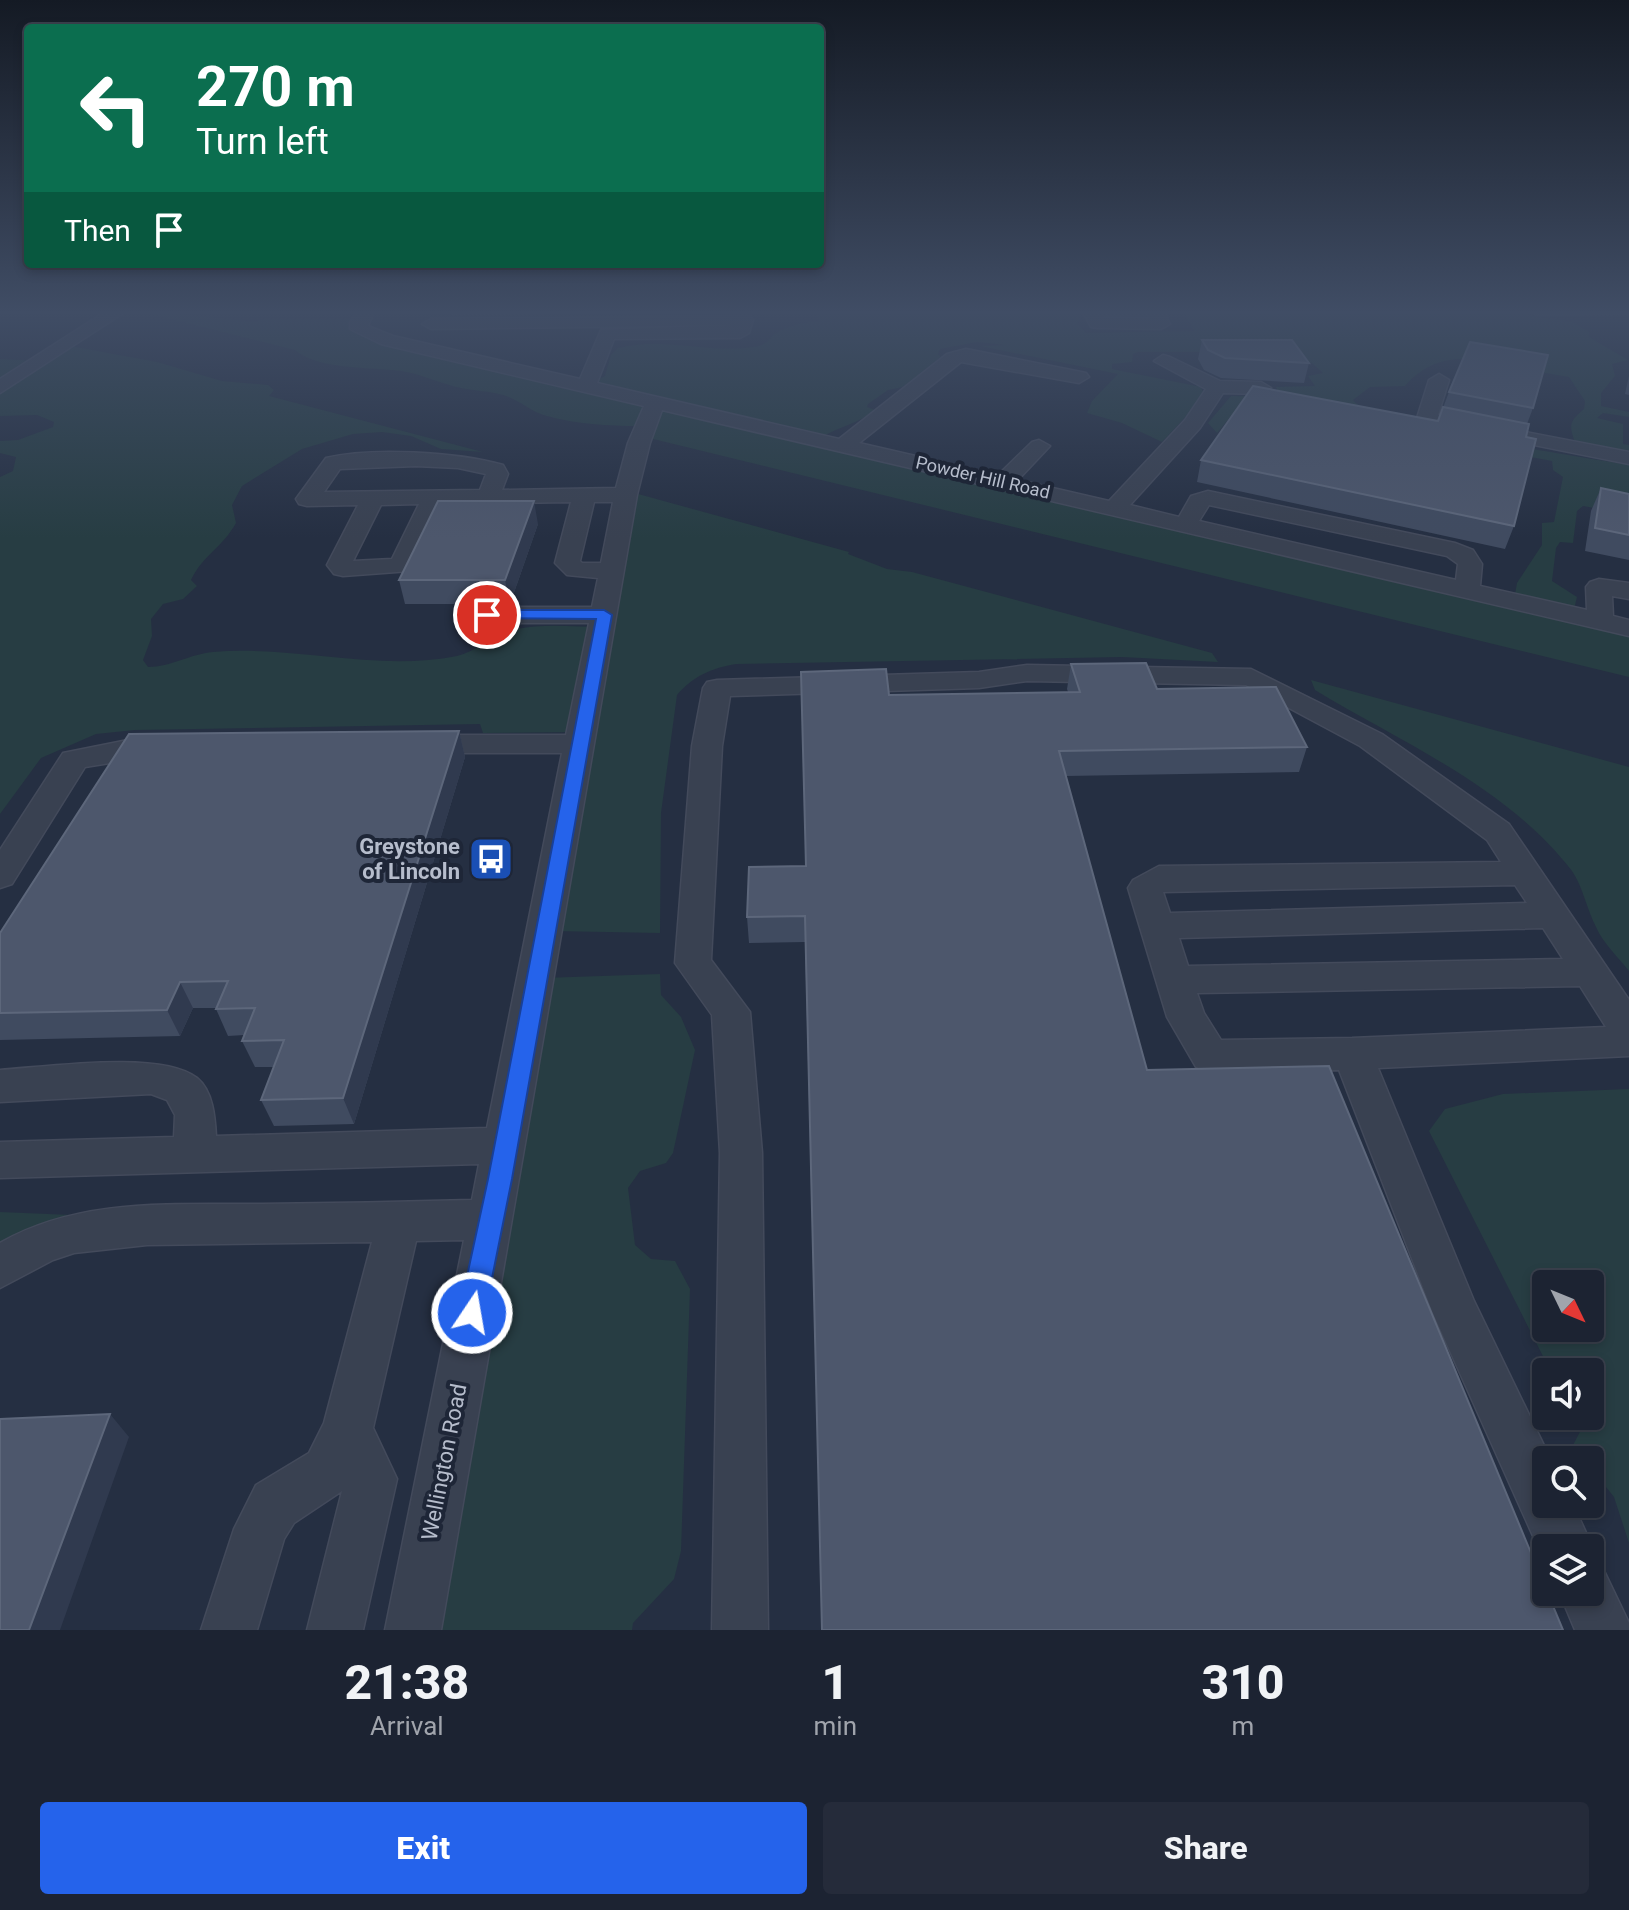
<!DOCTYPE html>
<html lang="en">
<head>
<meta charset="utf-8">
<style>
	body { margin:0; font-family:Roboto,sans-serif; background:#252b3a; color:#f1f3f6; height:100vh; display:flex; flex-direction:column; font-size:30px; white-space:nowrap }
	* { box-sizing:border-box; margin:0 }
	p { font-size:26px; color:#a0a4ac }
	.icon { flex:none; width:44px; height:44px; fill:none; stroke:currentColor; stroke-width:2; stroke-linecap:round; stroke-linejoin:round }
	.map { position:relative; height:1630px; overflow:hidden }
	.drawer { display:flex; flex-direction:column; background:#1c2332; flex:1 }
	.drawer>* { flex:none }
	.top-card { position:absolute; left:24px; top:24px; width:800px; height:244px; border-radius:8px; box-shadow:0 4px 12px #0003,0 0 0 2px #3a404d; background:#0b6e4f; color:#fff; overflow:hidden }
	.needle { width:52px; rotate:133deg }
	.tools { position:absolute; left:1532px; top:1270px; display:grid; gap:16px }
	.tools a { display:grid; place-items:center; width:72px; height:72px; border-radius:8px; background:#1c2332; box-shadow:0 4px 12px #0003,0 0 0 2px #3a404d; font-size:40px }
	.pin { position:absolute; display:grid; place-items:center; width:68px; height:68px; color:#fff; margin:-34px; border:4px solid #fff; border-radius:50%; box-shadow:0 2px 8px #0007 }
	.me { position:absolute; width:88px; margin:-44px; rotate:12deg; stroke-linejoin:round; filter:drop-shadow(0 0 6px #0008) }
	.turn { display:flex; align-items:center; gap:28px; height:168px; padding:0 40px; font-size:36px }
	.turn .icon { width:104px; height:104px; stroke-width:2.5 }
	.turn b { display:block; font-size:56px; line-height:68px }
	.then { display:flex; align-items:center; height:76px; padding:0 40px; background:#0003; gap:16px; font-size:30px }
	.eta { display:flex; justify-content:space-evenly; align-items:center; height:136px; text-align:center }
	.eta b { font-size:48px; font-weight:800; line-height:56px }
	.cta { display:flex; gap:16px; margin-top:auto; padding:16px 40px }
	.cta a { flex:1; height:92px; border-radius:8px; background:#2563eb; color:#fff; font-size:32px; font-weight:800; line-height:92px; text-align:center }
	.cta a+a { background:#252b3a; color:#f1f3f6 }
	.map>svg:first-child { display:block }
</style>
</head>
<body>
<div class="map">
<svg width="1629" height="1630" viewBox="0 0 1629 1630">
	<rect width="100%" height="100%" fill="#252f42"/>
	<path fill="#273d43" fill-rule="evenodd" d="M135 310H174L173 313 254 322 264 319H361L362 330 588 385 605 376 611 355 618 348C664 336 713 355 759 346 769 343 770 336 778 332 791 325 805 322 819 321V310H1076L1080 319 1077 323 1086 333 1194 331 1182 310H1521C1534 321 1555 317 1572 322 1577 324 1584 329 1589 332V337L1628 360 1612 364 1615 376 1601 393V406L1629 412V417L1603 413 1597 418 1623 424V444L1629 445V454L1576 445C1569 426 1568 422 1584 409L1585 401 1569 377 1497 365 1495 361C1459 356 1430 357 1405 386L1370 387 1353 400C1372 427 1584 457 1629 465V514L1583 506 1577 511 1573 543 1560 542 1556 548 1552 581 1577 597 1573 613 1629 628V677L645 437 638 426C608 426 576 424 547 416 529 411 520 400 503 395 490 391 475 391 461 388 441 384 422 374 401 371 371 367 318 370 295 350ZM977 342 1005 345 980 346 1118 374 1092 401 1087 413 1122 423 1162 442 1194 408 1203 392 1201 387 1112 369V364L1132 362 1133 354 1138 352H1203L1312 363 1323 373 1308 376 1315 386 1276 387 1278 392 1274 397 1231 396 1208 423 1217 433 1243 402 1552 461 1553 470 1563 477 1554 522 1542 523V545L1517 583 1514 600 820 438C838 427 860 423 875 410L867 407 868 404 888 390 903 387 941 357 938 354 940 349Z
		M65 345 157 362 222 381 268 385 274 390 269 396 483 452 441 449 411 436 382 432 353 434 302 449 242 486 232 505 236 523C222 548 203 555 191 580L197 586 183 599 163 604 151 619 152 636 143 660 148 667C171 667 190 654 213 652 294 645 376 672 457 656 477 652 493 634 517 629 544 623 576 627 603 627L631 492 849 552 848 554 887 569 912 572 1212 653 1218 662 1122 657 736 664C712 668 693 676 677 695L661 813 660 933 553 931 582 732 483 733 480 724 135 730 96 734 41 758 0 814V477L13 471 16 457 0 453V441L18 440 53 427 54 422 37 415 0 416V359L40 361Z
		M1311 680 1629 767V971C1618 957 1603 943 1596 927 1587 910 1583 887 1572 871 1506 786 1404 744 1315 690Z
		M660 974 661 995 681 1017 695 1050 673 1153 666 1163 640 1171 628 1188 635 1245 651 1259 675 1261 690 1289 681 1551 674 1579 633 1623 632 1630H418L543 978Z
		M1629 1089V1543L1614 1497 1590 1467V1460H1585L1573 1445 1581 1430 1574 1416H1590V1372H1551L1429 1131 1445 1109 1503 1094ZM1590 1284V1328H1546V1284Z
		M0 1212 72 1215 0 1251Z"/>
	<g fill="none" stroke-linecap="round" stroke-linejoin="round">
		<g stroke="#434a5b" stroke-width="3">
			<path id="minor" d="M108 310H128L0 393V379Z
				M359 310H375L368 326 393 336 580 379 601 330 734 325 431 329 422 324 431 319 750 316 753 320 749 333 740 338 614 339 597 383 839 439 947 354 966 349 1086 373 1089 377 1079 383 961 362 859 443 998 475 1032 442 1039 440 1050 446 1018 480 1109 501 1185 420 1206 389 1154 361 1163 355 1170 357 1220 381 1261 382 1271 388 1261 394 1223 393 1200 428 1130 505 1179 517 1191 496 1208 491 1455 543 1473 550 1482 564 1480 586 1587 610 1586 587 1590 582 1599 579 1629 583V599L1612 596 1613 616 1629 620V636L662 410 650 443 637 495 441 1630H385L464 1240 416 1241 373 1428 397 1479 363 1630H307L342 1491 294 1523 284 1539 257 1630H201L234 1529 256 1485 309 1453 324 1423 372 1242 147 1245 74 1253 53 1260 0 1288V1243C80 1197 174 1205 263 1204 333 1203 402 1202 472 1200L479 1164 0 1178V1142L174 1137 175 1115 167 1100 151 1094 0 1102V1070C46 1067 162 1050 197 1078 213 1091 215 1117 216 1136L487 1128 562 753H420L409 750 405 744 409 738 420 735H566L589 623H487L478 621 474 615 478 609 487 607H592L598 578 567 575 555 563 571 502 442 504 410 571 343 576 334 574 327 565 358 505 307 506 299 504 296 499 326 458C372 447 457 452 503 465L508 474 502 490 616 488 628 443 644 406 381 344 350 329V322ZM416 466 458 468 486 474 480 490 324 492 340 469ZM594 502H613L601 563H582L580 561ZM419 504 392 559 353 561 381 505ZM1209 505 1447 556 1458 564 1456 580 1199 521Z
				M1082 310H1163L1170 324 1161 329 1097 328 1091 327ZM1102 316 1149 317 1150 319 1103 318Z
				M1439 374 1449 380 1438 415 1629 452V464L1420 422 1417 418 1429 380Z
				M1027 665 1251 669 1382 734 1509 824 1629 1000V1056L1378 1068 1474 1301 1551 1460H1546V1504H1573L1593 1548 1590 1555V1548H1546V1565L1433 1313 1339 1070 1210 1072 1196 1067 1167 1017 1128 888 1133 880 1159 866 1501 862 1487 840 1360 746 1246 685 1027 681 979 688 730 696 722 746 711 960 750 1012 762 1153 768 1630H712L720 1153 712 1015 675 963 692 746 703 688 707 682 717 680 979 672ZM1515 885 1527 903 1170 913 1163 892ZM1543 928 1563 959 1188 966 1179 938ZM1580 986 1606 1027 1352 1038 1221 1040 1204 1013 1197 993Z
				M161 737 172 739 176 746 172 753 85 767 12 884 0 888V850L63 753 138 738Z
				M1590 1566 1605 1573 1629 1623V1630H1575L1559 1592H1590Z"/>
		</g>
		<use href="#minor" fill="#394151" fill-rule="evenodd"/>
	</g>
	<path fill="#404b60" d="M451 310H748V313L452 315Z
		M1528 310H1629V315L1535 316Z
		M1202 340 1309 363 1304 383 1221 378 1204 370 1198 359Z
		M1629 376V395L1625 394Z
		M1449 392 1533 408 1527 424 1514 526 1505 549 1197 482 1201 460 1438 421Z
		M1601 488 1629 494V560L1585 551 1591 511Z
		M538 524 510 604H405L399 580Z
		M1071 664 1157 689 1307 747 1299 772 1066 776 1147 1070 1563 1630H822L805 942 749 943 747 917 806 866 889 695 1068 692 1067 689Z
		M459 731 465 757 354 1124 274 1126 261 1100 274 1067H255L242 1041 244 1035 228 1036 216 1009V1008H193L180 1036 0 1040V933Z"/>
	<path fill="#303a4f" d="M534 501 538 524 510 604 505 580Z
		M459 731 465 757 354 1124 343 1098Z
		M180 982 193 1008 180 1036 167 1010Z
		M110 1414 129 1437 60 1630H29Z"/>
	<path fill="#4d576c" stroke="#5d677b" stroke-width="2" d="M1202 340H1292L1309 363 1225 358 1208 350Z
		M1470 342 1548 355 1533 408 1449 392Z
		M1253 386 1438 421 1443 407 1529 424 1526 437 1536 439 1514 526 1201 460Z
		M1601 488 1629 494V535L1595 528Z
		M438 501H534L505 580H399Z
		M1146 663 1157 689 1276 687 1307 747 1059 751 1147 1070 1329 1066 1563 1630H822L805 916 747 917 749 867 806 866 801 672 886 669 889 695 1080 692 1071 664Z
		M459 731 343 1098 261 1100 284 1040 242 1041 255 1008 216 1009 228 981 180 982 167 1010 0 1013V933L129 734Z
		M110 1414 29 1630H0V1419Z"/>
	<linearGradient id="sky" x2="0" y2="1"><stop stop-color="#141a24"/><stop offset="0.58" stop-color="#404d65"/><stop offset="1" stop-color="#404d65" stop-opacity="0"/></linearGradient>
	<rect width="1629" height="538" fill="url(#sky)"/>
	<path fill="#2563eb" stroke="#184099" stroke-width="2" d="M487 610H604L612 615 512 1179 485 1313 482 1322 472 1326 463 1322 459 1313 488 1179 596 619 482 618 479 615Z"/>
	<defs>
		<g id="bus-square" transform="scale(2.3)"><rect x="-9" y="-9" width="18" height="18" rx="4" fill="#1a4fb4" stroke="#1e2637"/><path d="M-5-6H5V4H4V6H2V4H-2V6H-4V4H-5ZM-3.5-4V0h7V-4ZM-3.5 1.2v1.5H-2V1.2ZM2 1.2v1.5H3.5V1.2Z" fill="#fff"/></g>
	</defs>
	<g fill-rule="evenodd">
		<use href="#bus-square" x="491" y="859"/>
	</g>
	<g text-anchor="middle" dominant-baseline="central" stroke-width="8" stroke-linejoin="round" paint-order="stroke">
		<g font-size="18" fill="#b6bdcc" stroke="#1e2637">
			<text transform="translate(983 477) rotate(13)">Powder Hill Road</text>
		</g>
		<g font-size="22" font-weight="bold" fill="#b6bdcc" stroke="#1e2637" text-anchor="end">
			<text x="460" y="846">Greystone<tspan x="460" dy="25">of Lincoln</tspan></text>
		</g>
		<g font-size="22" fill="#b6bdcc" stroke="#1e2637">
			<text transform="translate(444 1462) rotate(-79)">Wellington Road</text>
		</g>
	</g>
</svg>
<div class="tools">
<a><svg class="needle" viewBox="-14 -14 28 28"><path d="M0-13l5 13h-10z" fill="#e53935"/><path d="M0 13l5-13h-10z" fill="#a0a4ac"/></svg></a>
<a><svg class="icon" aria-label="sound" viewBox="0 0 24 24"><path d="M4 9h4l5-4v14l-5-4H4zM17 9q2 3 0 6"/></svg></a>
<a><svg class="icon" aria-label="search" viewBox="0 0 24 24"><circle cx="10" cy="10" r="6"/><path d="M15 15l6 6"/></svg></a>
<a><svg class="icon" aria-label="layers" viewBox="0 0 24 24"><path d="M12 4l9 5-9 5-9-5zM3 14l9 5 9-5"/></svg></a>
</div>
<div class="pin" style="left:487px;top:615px;background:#d93025"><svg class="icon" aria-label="arrive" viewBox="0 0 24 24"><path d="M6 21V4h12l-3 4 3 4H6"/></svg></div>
<svg class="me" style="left:472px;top:1313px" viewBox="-20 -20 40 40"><circle r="17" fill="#2563eb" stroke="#fff" stroke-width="3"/><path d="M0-11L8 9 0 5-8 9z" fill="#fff"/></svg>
<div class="top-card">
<div class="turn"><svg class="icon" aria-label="left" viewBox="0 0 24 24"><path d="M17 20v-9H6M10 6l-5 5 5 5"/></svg><div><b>270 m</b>Turn left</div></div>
<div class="then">Then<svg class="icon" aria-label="arrive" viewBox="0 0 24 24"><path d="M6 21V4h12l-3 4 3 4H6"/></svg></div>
</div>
</div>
<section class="drawer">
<div class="eta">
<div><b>21:38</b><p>Arrival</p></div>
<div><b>1</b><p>min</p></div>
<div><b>310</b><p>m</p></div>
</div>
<div class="cta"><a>Exit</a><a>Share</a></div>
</section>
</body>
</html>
